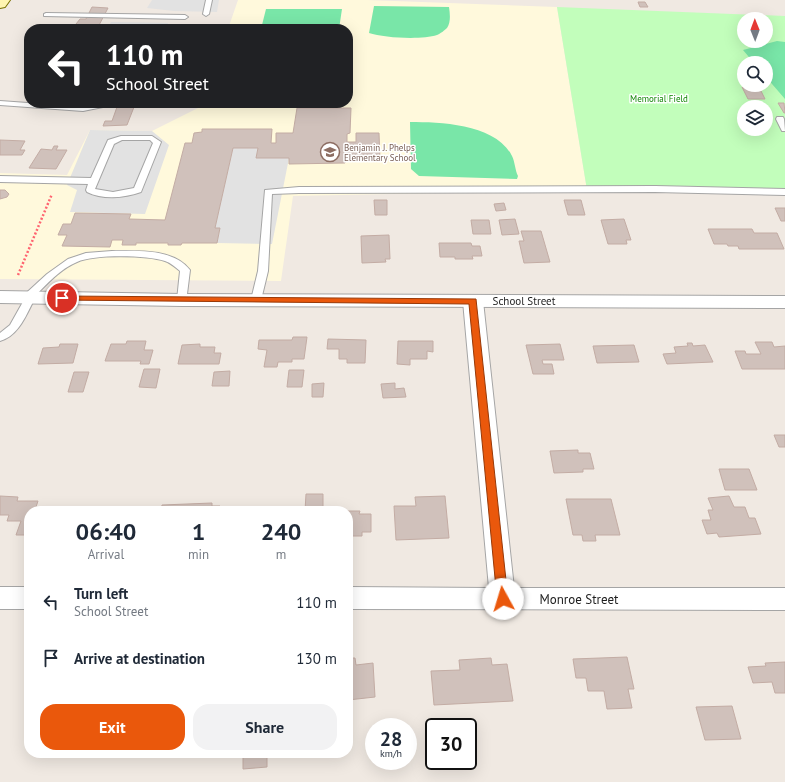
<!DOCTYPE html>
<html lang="en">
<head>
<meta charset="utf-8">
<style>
	body { margin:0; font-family:"PT Sans",sans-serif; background:#f2f2f3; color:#1f2937; height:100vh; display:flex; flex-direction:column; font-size:15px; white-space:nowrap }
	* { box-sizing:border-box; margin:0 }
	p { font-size:13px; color:#747a83 }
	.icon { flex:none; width:22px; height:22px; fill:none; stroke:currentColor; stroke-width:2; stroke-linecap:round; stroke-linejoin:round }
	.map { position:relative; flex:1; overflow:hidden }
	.sheet { position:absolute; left:24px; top:506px; width:329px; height:252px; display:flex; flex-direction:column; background:#fff; border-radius:16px; box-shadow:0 4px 16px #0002 }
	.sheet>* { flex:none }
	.top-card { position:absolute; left:24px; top:24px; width:329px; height:84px; border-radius:16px; box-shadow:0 4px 16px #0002; background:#202124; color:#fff; overflow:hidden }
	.needle { width:26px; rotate:359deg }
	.tools { position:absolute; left:737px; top:12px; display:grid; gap:8px }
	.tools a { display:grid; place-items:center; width:36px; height:36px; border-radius:50%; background:#fff; box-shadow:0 4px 16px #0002; font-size:20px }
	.speed { position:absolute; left:365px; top:718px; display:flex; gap:8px; font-size:20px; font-weight:700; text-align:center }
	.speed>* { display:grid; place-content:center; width:52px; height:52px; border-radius:50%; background:#fff; box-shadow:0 4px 16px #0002; line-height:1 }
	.speed small { font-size:10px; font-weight:400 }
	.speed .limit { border:2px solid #111; border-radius:6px; background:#fff; color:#111 }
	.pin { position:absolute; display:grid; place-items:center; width:34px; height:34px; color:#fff; margin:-17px; border:2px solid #fff; border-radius:50%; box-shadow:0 1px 4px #0007 }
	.me { position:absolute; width:44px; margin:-22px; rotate:354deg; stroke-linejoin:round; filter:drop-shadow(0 0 3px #0008) }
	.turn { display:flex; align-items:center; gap:14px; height:84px; padding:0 16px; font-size:18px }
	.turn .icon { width:52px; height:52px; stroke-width:2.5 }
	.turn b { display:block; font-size:28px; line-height:34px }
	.eta { display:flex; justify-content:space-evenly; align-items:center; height:68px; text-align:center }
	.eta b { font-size:24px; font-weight:700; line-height:28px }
	.button { display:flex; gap:8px; margin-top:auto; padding:8px 16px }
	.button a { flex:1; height:46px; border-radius:16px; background:#ea580c; color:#fff; font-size:16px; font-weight:700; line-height:46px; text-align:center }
	.button a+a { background:#f2f2f3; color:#1f2937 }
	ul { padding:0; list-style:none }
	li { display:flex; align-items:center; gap:12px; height:56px; padding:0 16px }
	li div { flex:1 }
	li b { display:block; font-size:15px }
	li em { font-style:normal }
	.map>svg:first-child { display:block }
</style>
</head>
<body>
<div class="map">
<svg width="785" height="782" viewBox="0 0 785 782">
	<rect width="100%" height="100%" fill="#f0e9e2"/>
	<path fill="#fff9dc" d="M238 0H367L557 7 587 190 293 196 281 281 0 279V173L67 175 90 130 152 131 202 106 203 103H348V29H228Z"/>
	<path fill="#c2febb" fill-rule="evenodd" d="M557 7 785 16V192L587 190ZM744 19H766V41H744ZM744 63H766V85H744ZM744 107H766V129H744Z"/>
	<path fill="#79e6a8" d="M374 6 449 7C450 14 451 22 447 28 445 30 440 34 437 35 422 40 384 38 369 33Z
		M266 9H342L339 29H261Z
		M777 41 785 42V99L766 77V63H754L743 50Z
		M410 122C441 122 496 124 512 156 515 162 515 170 518 176L517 179 419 176 411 169Z"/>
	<path fill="#e2e2e2" d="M152 0H219L217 12 174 11 147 8Z
		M111 22 168 23 167 29 108 28Z
		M105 103H170L168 108 114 105Z
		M90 130 152 131 169 145 145 214 70 212 77 190 67 185Z
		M233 148H258L256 158H289L272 244 217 243 220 229 215 228Z"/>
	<path fill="#d0c1bb" stroke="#c3aca4" d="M638 2H645L648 7H640Z
		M92 7 108 8 97 29H72L80 19H86Z
		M742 87H759L765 99H748Z
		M778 103H784L785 113H784Z
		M117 107H134L127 125 103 126 105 121H112Z
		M297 108H351L350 133 347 134V142H356V133H379L380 160H345V163L289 164V158H256L258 148H233L215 228H220L217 243H182L181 245H168V243H136V245H122L123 240H112L110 247 62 246 67 235H58L63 224H71L75 213 131 214 129 219 165 220 185 143H192L194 133 202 132V129H272L271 143H276V133H293Z
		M0 140 25 141 20 150H25L22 155H0Z
		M54 146H58L56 150H67L56 169 29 168 41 149 52 150Z
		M0 190H5L9 194 7 197 0 199Z
		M374 200H387V215H375Z
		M564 200H581L585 215H568Z
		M504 203 506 210 496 211 494 204Z
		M775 208H785V221H781Z
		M515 219 519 234 502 235 499 220Z
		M624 219 631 240H626L627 244H608L601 220Z
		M471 220H489L491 234H473Z
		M708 229H752L754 233H777L784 249H739L738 246H728L727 244H714Z
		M521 231H541L550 262 524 263 519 241H524Z
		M389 235 390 259H385L386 262 362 263 361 236Z
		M439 243H471L472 246H480L482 256H472L473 259H455V257H440Z
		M293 337H307L304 359H292V362H278L277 367H264L267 350 258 349 259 340H292Z
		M328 339 366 340 365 363H347V359H339V349H327Z
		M127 341H146L144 350H153L149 364H140L141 361H105L111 344H126Z
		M398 341H433V352L427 351V359H410V365L397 364Z
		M755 342H772L774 347 785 346V369H742L735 351H745L746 354H761Z
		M687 343H692L693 346 705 345 713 362 667 364 663 354 676 353 674 347 688 346Z
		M60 344H78L73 363 38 364 43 348 59 347Z
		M200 344V347H215L214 353H221L219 364H178L182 345Z
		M560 344 564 360H542L543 364H552L554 374H533L526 345Z
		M634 345 639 362 597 363 593 346Z
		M144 369H160L156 388 139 387Z
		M289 370H304L302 387H287Z
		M230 371 229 386H212L214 372Z
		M74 372H89L83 392H68Z
		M324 383 323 397H312V384Z
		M395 383V389L404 388 406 397 383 398 381 384Z
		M774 435H785V447H779Z
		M578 450V453H590L594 469H583V472L554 473 550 451Z
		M719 469H749L757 490H725Z
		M306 494H323V508H343V511H360L359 514H371V532H362V536H348V511H305Z
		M0 496 18 497 17 501H38L36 507H60L59 511H29V535H16L21 521H7L9 515H0Z
		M445 496 449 538 396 540 394 506H416L415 497Z
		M729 496 734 507H745L749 518H755L761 534 719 537 717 533 707 534 702 520H711L708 510H713L708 498Z
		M566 499H611L620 535H595L596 541H583L582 535H573Z
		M212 503V506H220V511H161L162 505Z
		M627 657 634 689H628L632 708 607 709 604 691H588L586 678H576L573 659Z
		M348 658H355L356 665 373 663 375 697 348 700Z
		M491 658 492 665 507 664 513 701 434 705 431 671 460 670 459 660Z
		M785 662V693H775L772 682 753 683 748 667 766 666 765 663Z
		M732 706 741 739 705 740 696 707Z
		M243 753H267V767L243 769Z"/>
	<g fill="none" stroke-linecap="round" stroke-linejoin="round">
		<g stroke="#a5a5a5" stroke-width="2">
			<path id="service" d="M206 0H212L209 14 206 16 203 14Z
				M46 13 185 15 188 17 185 19 44 16V14Z
				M0 101 83 107 99 103H114L113 105 83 111 0 105Z
				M777 117H783L784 119 785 131H782L776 119Z
				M121 136H152L161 142 141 192C124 198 103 200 87 192L86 190 88 184 0 182V176L91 178 108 140ZM122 140H150L153 143 134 188 113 192 95 189 114 144Z
				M655 186 785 189V195L655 192 299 193 272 194 268 271 261 300 256 303 251 300 258 271 265 190 299 187Z
				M112 251C136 251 173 248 190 270L186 302 182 303 177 300 180 271C175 267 171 263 165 261 147 255 94 254 77 262 60 269 47 284 34 297L35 298C27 313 19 336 0 341V333L10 325 24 300 22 298 23 296 47 274 68 259 86 253Z"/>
		</g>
		<g stroke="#a5a5a5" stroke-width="2">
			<path id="minor" d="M473 295 480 297 483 301 514 588H785V610L348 609V587L489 588 463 301 466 297Z
				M0 587H29V609H0Z"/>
		</g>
		<g stroke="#a5a5a5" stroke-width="2">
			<path id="tertiary" d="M0 291 182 294 785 296V308L182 306 0 303Z"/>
		</g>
		<g stroke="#797100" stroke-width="2">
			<path id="secondary" d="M0 0H10L5 7 0 8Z"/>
		</g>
		<path stroke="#ff6470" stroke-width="2.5" stroke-dasharray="2 2" stroke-linecap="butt" d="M18 275 52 194"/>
		<use href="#service" fill="#fff" fill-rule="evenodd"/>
		<use href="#minor" fill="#fff" fill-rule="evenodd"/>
		<use href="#tertiary" fill="#fff" fill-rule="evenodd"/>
		<use href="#secondary" fill="#fff5b1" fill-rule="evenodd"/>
	</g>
	<path fill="#ea580c" stroke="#983908" d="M62 296 476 299 508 599 507 602 503 603 499 602 497 599 469 304 59 300 58 298Z"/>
	<defs>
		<g id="school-ring" transform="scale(1)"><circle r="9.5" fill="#fff" stroke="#8d6e63" stroke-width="1.5"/><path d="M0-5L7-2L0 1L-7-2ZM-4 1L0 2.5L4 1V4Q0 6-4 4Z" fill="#8d6e63"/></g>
	</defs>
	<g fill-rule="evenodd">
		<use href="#school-ring" x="330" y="152"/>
	</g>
	<g text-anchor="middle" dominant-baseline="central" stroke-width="3" stroke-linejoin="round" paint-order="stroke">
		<g font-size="9" fill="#0e8502" stroke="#fff">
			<text x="659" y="98">Memorial Field</text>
		</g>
		<g font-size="9" fill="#785e54" stroke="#fff" text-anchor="start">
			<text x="344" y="147">Benjamin J. Phelps<tspan x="344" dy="10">Elementary School</tspan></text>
		</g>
		<g font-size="11" fill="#1e1e1e" stroke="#fff">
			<text x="524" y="301">School Street</text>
		</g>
		<g font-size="13" fill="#1e1e1e" stroke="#fff">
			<text x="579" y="599">Monroe Street</text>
		</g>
	</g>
</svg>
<div class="tools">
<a><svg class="needle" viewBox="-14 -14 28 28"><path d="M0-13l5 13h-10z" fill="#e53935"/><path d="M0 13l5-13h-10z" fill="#747a83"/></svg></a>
<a><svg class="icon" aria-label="search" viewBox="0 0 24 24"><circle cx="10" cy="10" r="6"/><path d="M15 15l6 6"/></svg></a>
<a><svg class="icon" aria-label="layers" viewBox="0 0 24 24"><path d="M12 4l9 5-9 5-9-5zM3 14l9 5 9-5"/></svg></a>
</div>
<div class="speed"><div>28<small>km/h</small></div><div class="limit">30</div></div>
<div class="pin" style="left:62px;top:298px;background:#d93025"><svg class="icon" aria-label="arrive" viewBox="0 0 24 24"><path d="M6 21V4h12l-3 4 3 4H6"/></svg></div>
<svg class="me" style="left:503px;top:599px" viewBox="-20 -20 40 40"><circle r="19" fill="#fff"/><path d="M0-13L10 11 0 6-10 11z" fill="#ea580c"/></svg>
<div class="top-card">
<div class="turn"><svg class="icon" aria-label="left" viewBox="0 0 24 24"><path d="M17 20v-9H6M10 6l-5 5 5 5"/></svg><div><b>110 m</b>School Street</div></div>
</div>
<section class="sheet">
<div class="eta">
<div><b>06:40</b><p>Arrival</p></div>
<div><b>1</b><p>min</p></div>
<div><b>240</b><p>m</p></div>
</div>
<ul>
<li><svg class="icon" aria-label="left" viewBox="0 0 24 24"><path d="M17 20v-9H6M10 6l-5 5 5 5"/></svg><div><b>Turn left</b><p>School Street</p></div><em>110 m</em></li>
<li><svg class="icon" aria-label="arrive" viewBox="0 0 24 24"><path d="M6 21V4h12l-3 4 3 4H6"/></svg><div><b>Arrive at destination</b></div><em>130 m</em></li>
</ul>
<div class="button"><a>Exit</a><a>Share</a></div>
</section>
</div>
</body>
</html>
